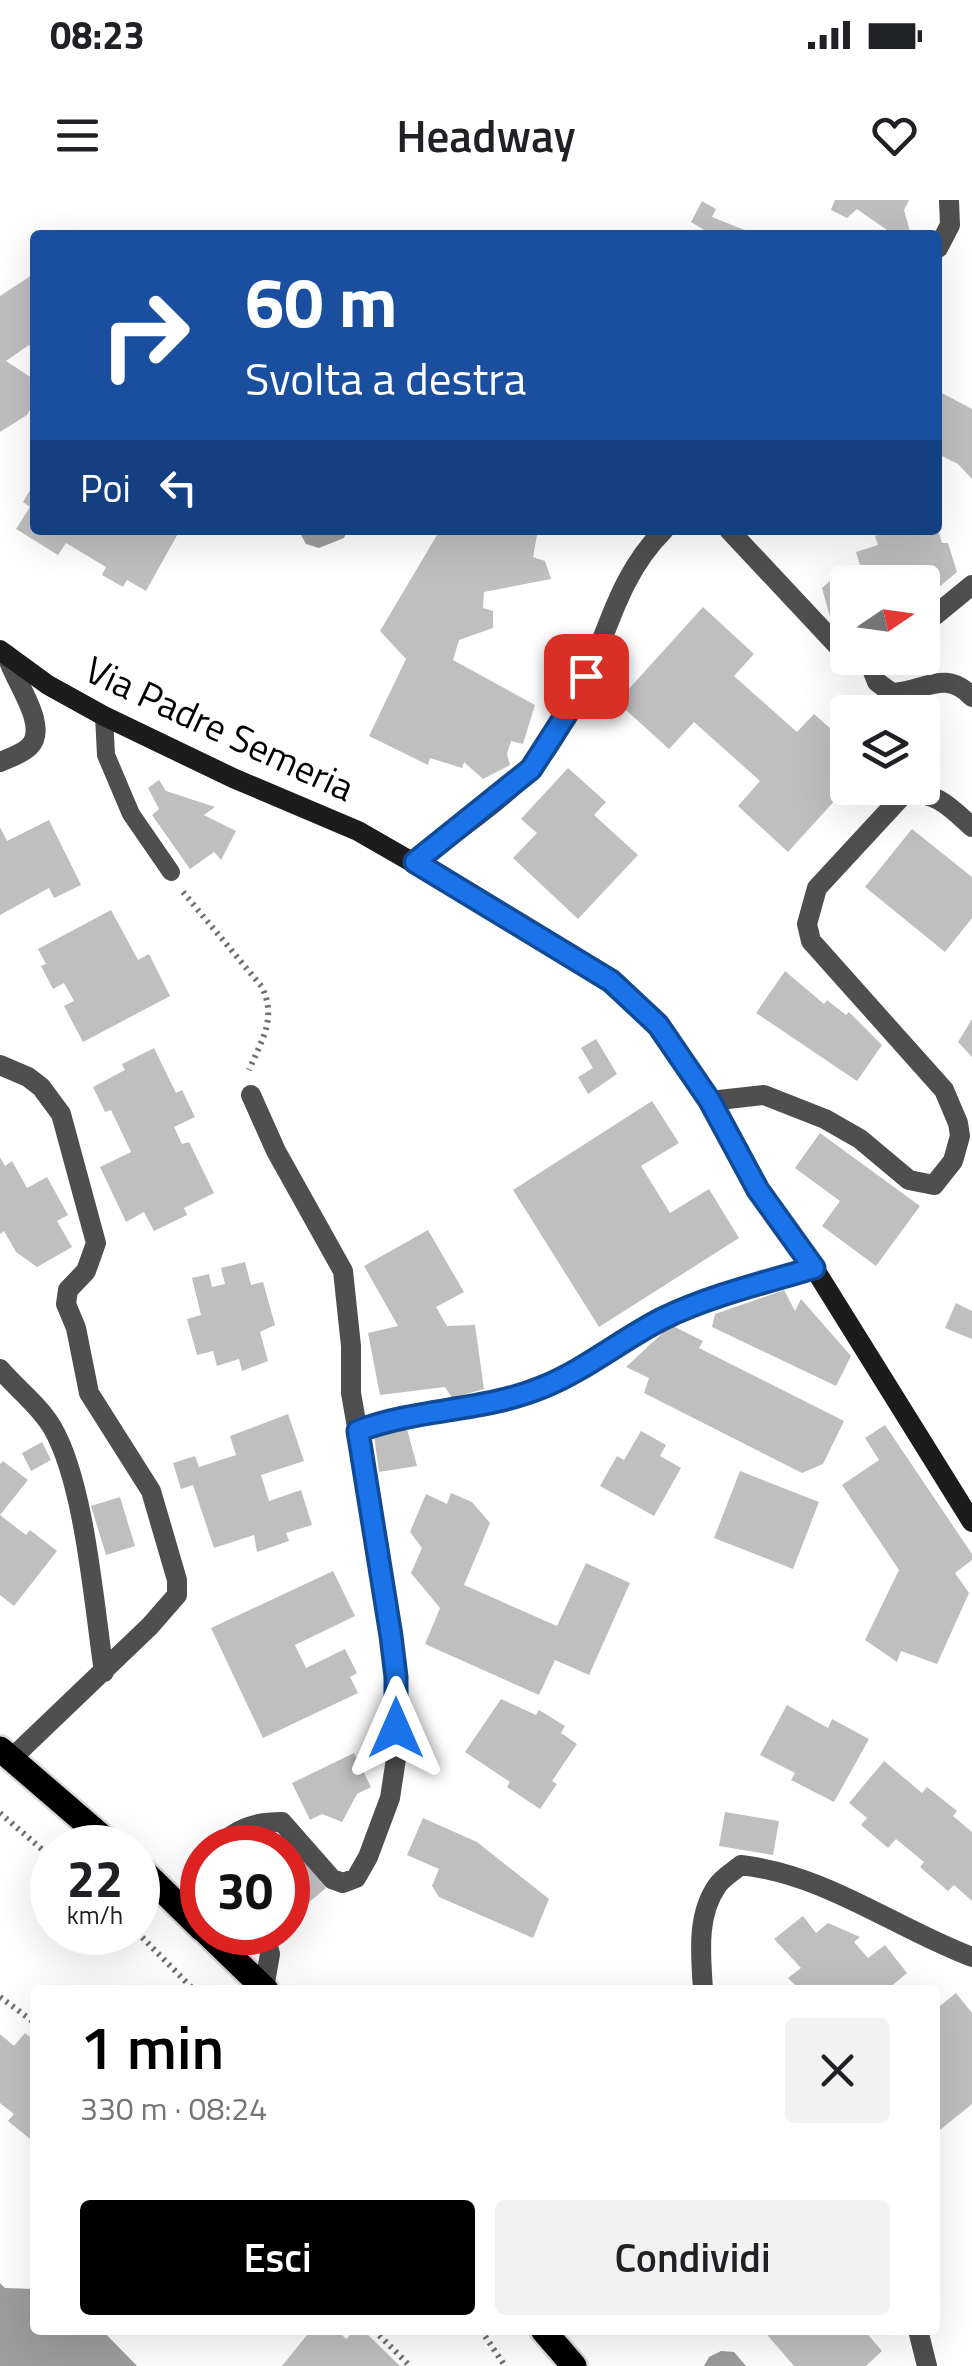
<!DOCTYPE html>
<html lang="it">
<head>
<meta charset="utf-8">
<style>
	body { margin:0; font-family:"Titillium Web",sans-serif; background:#f2f2f2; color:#202124; height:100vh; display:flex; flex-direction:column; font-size:38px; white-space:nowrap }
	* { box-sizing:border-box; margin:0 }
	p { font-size:32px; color:#757577 }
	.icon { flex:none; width:55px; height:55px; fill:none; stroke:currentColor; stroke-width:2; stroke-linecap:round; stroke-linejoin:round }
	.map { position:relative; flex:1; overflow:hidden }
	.details { position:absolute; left:30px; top:1785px; width:910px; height:350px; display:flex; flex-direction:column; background:#fff; border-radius:10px; box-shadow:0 10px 40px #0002 }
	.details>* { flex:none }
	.banner { position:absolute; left:30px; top:30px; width:912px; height:305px; border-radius:10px; box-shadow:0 10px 40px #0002; background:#1a4fa0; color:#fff; overflow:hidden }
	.needle { width:65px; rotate:77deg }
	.controls { position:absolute; left:830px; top:365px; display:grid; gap:20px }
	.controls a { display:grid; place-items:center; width:110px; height:110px; border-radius:10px; background:#fff; box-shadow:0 10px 40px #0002; font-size:50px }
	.speed { position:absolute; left:30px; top:1625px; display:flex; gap:20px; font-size:50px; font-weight:700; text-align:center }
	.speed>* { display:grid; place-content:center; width:130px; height:130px; border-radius:50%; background:#fff; box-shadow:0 10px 40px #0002; line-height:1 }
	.speed small { font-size:25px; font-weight:400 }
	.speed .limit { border:15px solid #d22; background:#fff; color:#111 }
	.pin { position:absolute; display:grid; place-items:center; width:85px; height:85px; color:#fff; margin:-42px; border-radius:20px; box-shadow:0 5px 15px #0006 }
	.me { position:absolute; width:110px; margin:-55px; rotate:0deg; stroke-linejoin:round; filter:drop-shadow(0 0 8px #0008) }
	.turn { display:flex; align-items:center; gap:35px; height:210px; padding:0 50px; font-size:45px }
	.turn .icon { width:130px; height:130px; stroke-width:2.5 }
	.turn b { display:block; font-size:70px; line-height:85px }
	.then { display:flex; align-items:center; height:95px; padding:0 50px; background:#0003; gap:20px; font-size:38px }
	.round { display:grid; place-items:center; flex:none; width:105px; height:105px; border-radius:10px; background:#f2f2f2 }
	.overview { display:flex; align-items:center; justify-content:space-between; height:170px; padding:0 50px }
	h1 { font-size:60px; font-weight:600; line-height:75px; color:#000 }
	.action { display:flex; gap:20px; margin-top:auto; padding:20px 50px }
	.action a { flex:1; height:115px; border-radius:10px; background:#000; color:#fff; font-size:40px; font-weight:600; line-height:115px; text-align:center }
	.action a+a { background:#f2f2f2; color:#202124 }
	.status { display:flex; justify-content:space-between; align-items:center; height:70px; padding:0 50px; background:#fff; direction:ltr }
	.status svg { height:28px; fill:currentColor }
	header { display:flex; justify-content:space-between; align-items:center; height:130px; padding:0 50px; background:#fff; font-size:45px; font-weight:600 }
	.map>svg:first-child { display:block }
</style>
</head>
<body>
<div class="status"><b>08:23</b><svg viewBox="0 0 49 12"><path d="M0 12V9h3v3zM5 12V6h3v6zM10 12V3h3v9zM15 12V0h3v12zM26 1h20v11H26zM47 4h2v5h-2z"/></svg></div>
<header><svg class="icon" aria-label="menu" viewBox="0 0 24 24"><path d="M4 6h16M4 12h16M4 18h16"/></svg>Headway<svg class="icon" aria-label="heart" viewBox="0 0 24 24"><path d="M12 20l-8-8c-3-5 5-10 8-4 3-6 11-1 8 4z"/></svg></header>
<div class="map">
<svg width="972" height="2166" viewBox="0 0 972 2166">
	<rect width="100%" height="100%" fill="#fff"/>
	<path fill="#9d9d9d" d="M283 330H347L344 338 319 348 306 344 301 335Z
		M0 2083 5 2088 35 2089V2130H102L137 2166H0Z
		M721 2151 734 2152 746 2166H704L709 2157Z"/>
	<path fill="#bfbfbf" d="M835 0H909L904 10 911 35H886L887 30 857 9 847 18 831 10Z
		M702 1 716 9 712 17 757 35H703L704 30 691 22Z
		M35 73V155L29 145 6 161 35 180V201L27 215 0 232V96Z
		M938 191 972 209V279L958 264 938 254Z
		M35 282V330H180L146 391 127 380 123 387 102 375 106 367 66 343 58 355 16 329 30 307 23 302Z
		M440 330H538L533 357 545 361 551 379 484 392 483 408 493 411V428L459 440 453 460 535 505 523 544 511 541 507 554 510 565 483 579 464 562 462 568 430 558 428 565 369 536 406 459 380 431Z
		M892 330 939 333 942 343H948L957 372 925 399 922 382H848V434L830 417 822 388 841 371 860 365 856 352 878 345 875 336Z
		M703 407 754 454 734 476 797 532 814 514 848 544V586L788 652 738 606 760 581 694 522 669 549 617 502Z
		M568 568 606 602 594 615 638 655 578 719 513 658 537 633 521 619Z
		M159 580 166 591 215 607 204 615 236 631 221 660 214 652 190 669 152 615 159 609 148 588Z
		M49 620 81 685 54 698 49 688 0 715V627L7 641Z
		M912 629 972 677V718L945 752 865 687Z
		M111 710 138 760 149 754 170 796 83 842 64 806 74 801 64 783 53 789 41 766 46 764 38 749Z
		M785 771 824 804 827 800 846 815 849 812 882 845 857 881 756 813Z
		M972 819V857L958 842Z
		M596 839 617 874 588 894 578 877 593 868 581 848Z
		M154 848 176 893 182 890 195 917 174 927 182 944 189 942 214 993 184 1008 187 1015 154 1031 144 1012 126 1022 100 967 131 952 111 910 105 912 93 887 125 870 122 864Z
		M652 901 679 943 641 966 670 1013 709 989 739 1038 599 1127 513 990Z
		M820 933 920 1006 876 1066 822 1026 840 1001 795 968Z
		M0 957 5 966 12 961 27 988 47 977 68 1015 57 1021 72 1047 37 1067 16 1052 4 1031 0 1034Z
		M428 1030 464 1092 436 1107 447 1126 475 1125 484 1189 452 1198 445 1187 380 1195 368 1133 398 1126 364 1066Z
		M245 1062 251 1085 263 1082 275 1125 260 1132 268 1161 242 1171 239 1159 217 1166 213 1151 197 1155 187 1119 201 1115 192 1078 209 1074 212 1087 225 1084 221 1068Z
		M784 1090 795 1111 801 1099 851 1156 836 1186 712 1127 715 1114Z
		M956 1103 972 1111V1139L945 1128Z
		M671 1125 703 1141 699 1148 844 1221 823 1264 802 1273 644 1193 649 1178 626 1167Z
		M288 1214 304 1261 261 1275 269 1301 301 1290 312 1325 286 1333 289 1341 257 1352 254 1335 214 1348 193 1285 181 1289 173 1263 195 1256 199 1267 236 1255 230 1236Z
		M885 1225 972 1354V1360L955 1373 969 1393 937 1464 901 1451 897 1462 865 1440 899 1370 842 1285 879 1260 865 1238Z
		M407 1229 417 1266 379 1272 374 1235Z
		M641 1231 666 1245 660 1256 681 1268 654 1316 600 1286 617 1256 624 1260Z
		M42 1242 51 1260 31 1271 22 1253Z
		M3 1261 28 1280 0 1315 26 1335 30 1330 57 1351 14 1406 0 1395V1264Z
		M740 1271 819 1302 793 1369 714 1338Z
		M451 1293 472 1302 490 1323 464 1385 557 1426 586 1363 630 1383 589 1475 555 1460 539 1495 425 1444 440 1408 411 1373 422 1348 410 1332 426 1294 447 1304Z
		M120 1297 135 1346 106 1355 91 1306Z
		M333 1371 355 1416 295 1445 306 1468 345 1449 357 1473 350 1477 358 1493 263 1538 211 1428Z
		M501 1499 536 1515 539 1510 565 1526 561 1533 577 1544 552 1581 557 1584 540 1609 507 1587 510 1582 465 1552Z
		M787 1505 828 1528 832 1519 869 1539 834 1602 791 1580 795 1573 760 1555Z
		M354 1553 371 1587 357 1594 342 1622 322 1614 310 1620 292 1583Z
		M884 1561 922 1593 927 1587 957 1611 953 1616 972 1632V1701L954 1685 948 1691 920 1667 924 1662 896 1639 888 1648 861 1625 867 1618 849 1603Z
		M725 1612 779 1621 773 1655 719 1646Z
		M423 1618 477 1642 549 1699 533 1738 439 1697 432 1686 439 1669 407 1655Z
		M292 1648 326 1688 288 1720V1652Z
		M803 1716 816 1733 828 1723 860 1737 854 1742 868 1758 885 1745 907 1773 887 1790H800L788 1778 801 1768 774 1739Z
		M956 1793 972 1813V1904L935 1934V1810Z
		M25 1833 35 1841V1943L8 1921 14 1914 0 1903V1834L14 1846Z
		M311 2130H337L346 2139 356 2130H363L400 2166H282Z
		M763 2130H864L882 2151 866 2166H794Z"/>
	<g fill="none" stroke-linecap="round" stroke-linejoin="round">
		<g stroke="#dbdbdb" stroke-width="30">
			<path id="primary" d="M0 1549 115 1648
				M138 1666 202 1729
				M206 1732 266 1790
				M543 2130 574 2166"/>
		</g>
		<path stroke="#717171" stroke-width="6" stroke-dasharray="2.5 5" stroke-linecap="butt" d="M183 692 262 787C277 819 262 839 249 870
			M0 1613 52 1658
			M137 1732 194 1790
			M0 1797 35 1823
			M374 2130 410 2166
			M481 2130 505 2166"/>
		<path stroke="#4f4f4f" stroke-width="18" d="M104 516 106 555 131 614 171 672"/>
		<path stroke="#4f4f4f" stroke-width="20" d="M938 48 950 25 949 0
			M729 330 848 457
			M922 426 972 385
			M870 464 877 482 892 493C924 492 945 468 972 497
			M0 562C9 558 22 554 29 547 51 526 12 479 7 455
			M415 662C454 633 496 605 529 571 548 552 563 523 576 500 607 441 614 380 664 330
			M0 865 28 877 41 887 61 914 96 1043 86 1071 68 1090 66 1104 76 1128 89 1193 151 1291 177 1380V1395L150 1426 11 1559
			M710 901 764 895 825 919 860 939 909 980 934 985 953 961 960 936 958 923 944 890 811 741 807 724 817 688 904 594C935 590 950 607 972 627
			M0 1169C17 1189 39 1205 52 1227 85 1283 94 1406 104 1472
			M358 1231C418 1208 483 1212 543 1187 585 1170 621 1140 662 1119 709 1096 763 1083 814 1068
			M217 1648C236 1628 255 1622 282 1622L332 1679 343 1683 356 1678 368 1657 390 1598 397 1552 396 1477 381 1365 351 1193V1146L343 1071 276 951 251 895
			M264 1732 270 1754 264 1788
			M703 1790C701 1756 696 1716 717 1686 722 1678 734 1671 741 1665 827 1675 893 1727 972 1757
			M918 2130 927 2166"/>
		<path stroke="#1c1c1c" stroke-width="20" d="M0 450 48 485 104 516 233 578 358 631 532 731 611 781 658 825 710 901 758 990 814 1068 972 1322"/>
		<use href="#primary" stroke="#000" stroke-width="25"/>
	</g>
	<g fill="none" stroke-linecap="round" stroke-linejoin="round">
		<g stroke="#114b97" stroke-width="25">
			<path id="route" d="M396 1528V1477L391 1436 358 1231C418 1208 483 1212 543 1187 585 1170 621 1140 662 1119 709 1096 763 1083 814 1068L758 990 710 901 658 825 611 781 415 662 531 569 578 496 586 476"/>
		</g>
		<use href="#route" stroke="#1a73e8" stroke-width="18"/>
	</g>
	<g text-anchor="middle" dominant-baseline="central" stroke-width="10" stroke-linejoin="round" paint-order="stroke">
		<g font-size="38" fill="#000" stroke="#fff">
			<text transform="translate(220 528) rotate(25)">Via Padre Semeria</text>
		</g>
	</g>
</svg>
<div class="controls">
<a><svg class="needle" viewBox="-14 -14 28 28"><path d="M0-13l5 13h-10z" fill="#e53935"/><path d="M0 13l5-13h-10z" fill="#757577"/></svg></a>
<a><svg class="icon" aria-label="layers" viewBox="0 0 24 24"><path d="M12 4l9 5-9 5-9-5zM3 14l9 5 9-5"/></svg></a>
</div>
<div class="speed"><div>22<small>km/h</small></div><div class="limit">30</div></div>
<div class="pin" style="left:586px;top:476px;background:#d93025"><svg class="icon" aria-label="arrive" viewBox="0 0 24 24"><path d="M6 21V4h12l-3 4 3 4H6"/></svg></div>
<svg class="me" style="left:396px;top:1528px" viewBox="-20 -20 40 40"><path d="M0-17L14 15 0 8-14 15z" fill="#1a73e8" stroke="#fff" stroke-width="4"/></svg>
<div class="banner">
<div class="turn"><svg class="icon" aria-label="right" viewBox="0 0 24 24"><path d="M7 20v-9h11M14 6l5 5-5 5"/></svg><div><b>60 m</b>Svolta a destra</div></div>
<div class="then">Poi<svg class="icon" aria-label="left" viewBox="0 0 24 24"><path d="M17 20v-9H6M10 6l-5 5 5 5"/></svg></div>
</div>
<section class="details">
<div class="overview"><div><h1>1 min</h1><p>330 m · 08:24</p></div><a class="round"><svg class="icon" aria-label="close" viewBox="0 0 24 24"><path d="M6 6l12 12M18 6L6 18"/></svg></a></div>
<div class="action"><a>Esci</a><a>Condividi</a></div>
</section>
</div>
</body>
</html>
